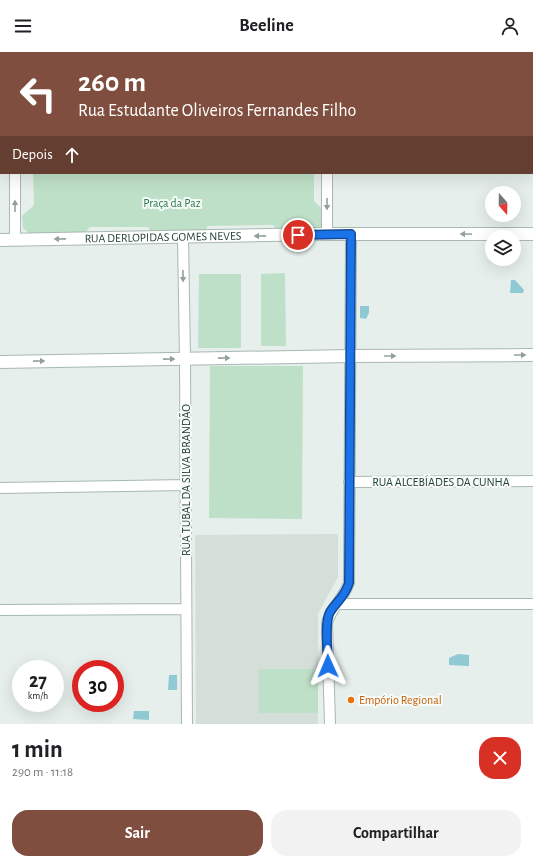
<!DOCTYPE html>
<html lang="pt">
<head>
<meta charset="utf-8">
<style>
	body { margin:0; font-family:"Alegreya Sans",sans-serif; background:#f2f2f2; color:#202124; height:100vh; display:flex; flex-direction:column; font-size:15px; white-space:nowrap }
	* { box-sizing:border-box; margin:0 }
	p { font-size:13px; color:#757577 }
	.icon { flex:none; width:22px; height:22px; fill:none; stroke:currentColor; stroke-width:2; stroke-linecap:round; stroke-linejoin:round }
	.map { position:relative; height:672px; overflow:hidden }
	.drawer { display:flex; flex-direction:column; background:#fff; flex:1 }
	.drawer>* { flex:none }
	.banner { position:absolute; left:0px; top:0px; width:533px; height:122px; box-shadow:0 4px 16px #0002; background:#7f4e3f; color:#fff; overflow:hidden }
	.needle { width:26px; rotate:160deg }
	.fabs { position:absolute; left:485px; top:134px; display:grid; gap:8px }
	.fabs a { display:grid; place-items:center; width:36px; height:36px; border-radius:50%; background:#fff; box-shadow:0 4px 16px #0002; font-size:20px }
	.speed { position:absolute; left:12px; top:608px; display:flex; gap:8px; font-size:20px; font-weight:700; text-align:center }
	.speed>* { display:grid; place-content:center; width:52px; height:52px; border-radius:50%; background:#fff; box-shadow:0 4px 16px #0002; line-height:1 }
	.speed small { font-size:10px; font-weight:400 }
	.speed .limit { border:6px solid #d22; background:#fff; color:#111 }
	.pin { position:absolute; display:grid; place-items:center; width:34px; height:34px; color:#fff; margin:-17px; border:2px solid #fff; border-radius:50%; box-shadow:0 1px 4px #0007 }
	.me { position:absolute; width:44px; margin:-22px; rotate:359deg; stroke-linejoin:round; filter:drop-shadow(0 0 3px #0008) }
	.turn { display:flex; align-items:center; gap:14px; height:84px; padding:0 12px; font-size:18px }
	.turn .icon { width:52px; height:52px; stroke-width:2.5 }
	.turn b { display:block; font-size:28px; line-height:34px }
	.then { display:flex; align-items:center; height:38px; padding:0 12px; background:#0003; gap:8px; font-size:15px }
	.round { display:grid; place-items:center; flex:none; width:42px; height:42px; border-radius:16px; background:#f2f2f2 }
	.headline { display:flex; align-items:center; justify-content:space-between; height:68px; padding:0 12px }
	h1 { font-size:24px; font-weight:700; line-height:30px }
	.primary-button { display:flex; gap:8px; margin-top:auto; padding:8px 12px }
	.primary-button a { flex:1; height:46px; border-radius:16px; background:#7f4e3f; color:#fff; font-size:16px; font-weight:700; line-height:46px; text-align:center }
	.primary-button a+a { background:#f2f2f2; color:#202124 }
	header { display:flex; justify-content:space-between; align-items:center; height:52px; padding:0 12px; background:#fff; font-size:18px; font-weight:700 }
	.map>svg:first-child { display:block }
</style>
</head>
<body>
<header><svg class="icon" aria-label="menu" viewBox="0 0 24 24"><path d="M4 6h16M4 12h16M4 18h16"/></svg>Beeline<svg class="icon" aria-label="person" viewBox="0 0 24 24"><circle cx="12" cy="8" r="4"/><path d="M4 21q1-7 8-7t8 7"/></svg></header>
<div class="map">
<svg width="533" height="672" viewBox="0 0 533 672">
	<rect width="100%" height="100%" fill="#e6efeb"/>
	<path fill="#d4dfda" d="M338 482V525L318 562V672H196L195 483Z"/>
	<path fill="#bfe0c8" d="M32 0H322L32 1Z
		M33 121H314V149L323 158 324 170 321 180 279 181 273 173 208 174 203 182H152L148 175H90L84 182H30L23 176 22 164 34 153Z
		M285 221 286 294H261V222Z
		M199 222H241V296H198Z
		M210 314H303L302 467 209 466Z
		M259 617H318V661H259Z"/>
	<path fill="#8ec9d4" d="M511 228H515L524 238 523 241H510Z
		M360 254H369V261L366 267 360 266Z
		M458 602 469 603V614L449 613V606Z
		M169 623H177V638H168Z
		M134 659H149V668L133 667Z"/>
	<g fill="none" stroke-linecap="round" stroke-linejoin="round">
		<g stroke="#a8b8b2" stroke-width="12">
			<path id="minor" d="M15 0V1
				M328 0V1
				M532 57H533
				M0 64H1
				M327 182V121
				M183 185 185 307 187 672
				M15 188V121
				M349 430 533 429
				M0 436 186 433
				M337 552H533
				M0 558 186 557
				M330 672 327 571C331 556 343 547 349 531L351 182"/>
		</g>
		<g stroke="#a8b8b2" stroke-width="14">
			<g id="tertiary">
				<path id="s1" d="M0 188 327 182H533"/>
				<path d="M0 310 351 304 533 303"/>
			</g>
		</g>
		<use href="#minor" stroke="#fff" stroke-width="10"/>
		<use href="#tertiary" stroke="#fff" stroke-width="12"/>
	</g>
	<defs><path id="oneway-solid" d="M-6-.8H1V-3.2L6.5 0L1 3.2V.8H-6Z"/></defs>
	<g fill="#92a09c">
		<use href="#oneway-solid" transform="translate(327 152) rotate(90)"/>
		<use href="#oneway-solid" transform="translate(15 154) rotate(-90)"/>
		<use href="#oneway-solid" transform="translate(466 182) rotate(180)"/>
		<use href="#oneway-solid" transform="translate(260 184) rotate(179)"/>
		<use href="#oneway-solid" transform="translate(60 187) rotate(179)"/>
		<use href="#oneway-solid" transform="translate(183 224) rotate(89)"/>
		<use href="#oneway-solid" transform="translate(520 303)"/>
		<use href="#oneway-solid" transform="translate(390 304)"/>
		<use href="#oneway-solid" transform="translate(224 306) rotate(-1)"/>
		<use href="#oneway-solid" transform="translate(169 307) rotate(-1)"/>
		<use href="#oneway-solid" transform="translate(39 309) rotate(-1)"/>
	</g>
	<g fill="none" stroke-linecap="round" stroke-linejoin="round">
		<g stroke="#114b97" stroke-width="10">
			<path id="route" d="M298 183 351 182 349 531C344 546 337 549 330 560 324 570 328 602 328 614"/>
		</g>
		<use href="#route" stroke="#1a73e8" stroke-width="7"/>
	</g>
	<circle fill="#e8710a" stroke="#f7fbf9" stroke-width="1.5" cx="351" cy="648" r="4"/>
	<g text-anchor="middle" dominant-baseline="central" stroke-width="4" stroke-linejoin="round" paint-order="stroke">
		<g font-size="12" fill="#2d7a4b" stroke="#f7fbf9">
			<text x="172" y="151">Praça da Paz</text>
		</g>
		<g font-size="12" fill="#24423a" stroke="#f7fbf9">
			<text stroke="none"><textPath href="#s1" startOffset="163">RUA DERLOPIDAS GOMES NEVES</textPath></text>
			<text transform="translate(186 428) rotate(-90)">RUA TUBAL DA SILVA BRANDÃO</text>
			<text x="441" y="430">RUA ALCEBÍADES DA CUNHA</text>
		</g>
		<g font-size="12" fill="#c56008" stroke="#f7fbf9" text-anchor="start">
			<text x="359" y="648">Empório Regional</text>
		</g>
	</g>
</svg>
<div class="fabs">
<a><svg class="needle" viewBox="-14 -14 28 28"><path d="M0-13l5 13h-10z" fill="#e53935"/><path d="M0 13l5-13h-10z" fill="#757577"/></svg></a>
<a><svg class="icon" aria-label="layers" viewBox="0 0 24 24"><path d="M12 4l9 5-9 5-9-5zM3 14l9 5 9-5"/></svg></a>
</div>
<div class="speed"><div>27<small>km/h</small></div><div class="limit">30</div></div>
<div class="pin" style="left:298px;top:183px;background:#d93025"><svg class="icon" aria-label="arrive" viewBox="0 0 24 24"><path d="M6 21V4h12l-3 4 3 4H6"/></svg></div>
<svg class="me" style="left:328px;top:614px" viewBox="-20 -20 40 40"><path d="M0-17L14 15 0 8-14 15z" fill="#1a73e8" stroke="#fff" stroke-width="4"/></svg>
<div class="banner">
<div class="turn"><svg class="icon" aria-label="left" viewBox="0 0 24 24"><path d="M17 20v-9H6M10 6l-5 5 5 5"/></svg><div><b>260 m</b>Rua Estudante Oliveiros Fernandes Filho</div></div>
<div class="then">Depois<svg class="icon" aria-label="ahead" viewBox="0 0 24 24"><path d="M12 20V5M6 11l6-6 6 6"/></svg></div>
</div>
</div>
<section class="drawer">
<div class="headline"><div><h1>1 min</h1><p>290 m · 11:18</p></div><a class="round" style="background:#d93025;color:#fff"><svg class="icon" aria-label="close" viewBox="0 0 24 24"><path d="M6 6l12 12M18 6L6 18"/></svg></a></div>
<div class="primary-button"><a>Sair</a><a>Compartilhar</a></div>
</section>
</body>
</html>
